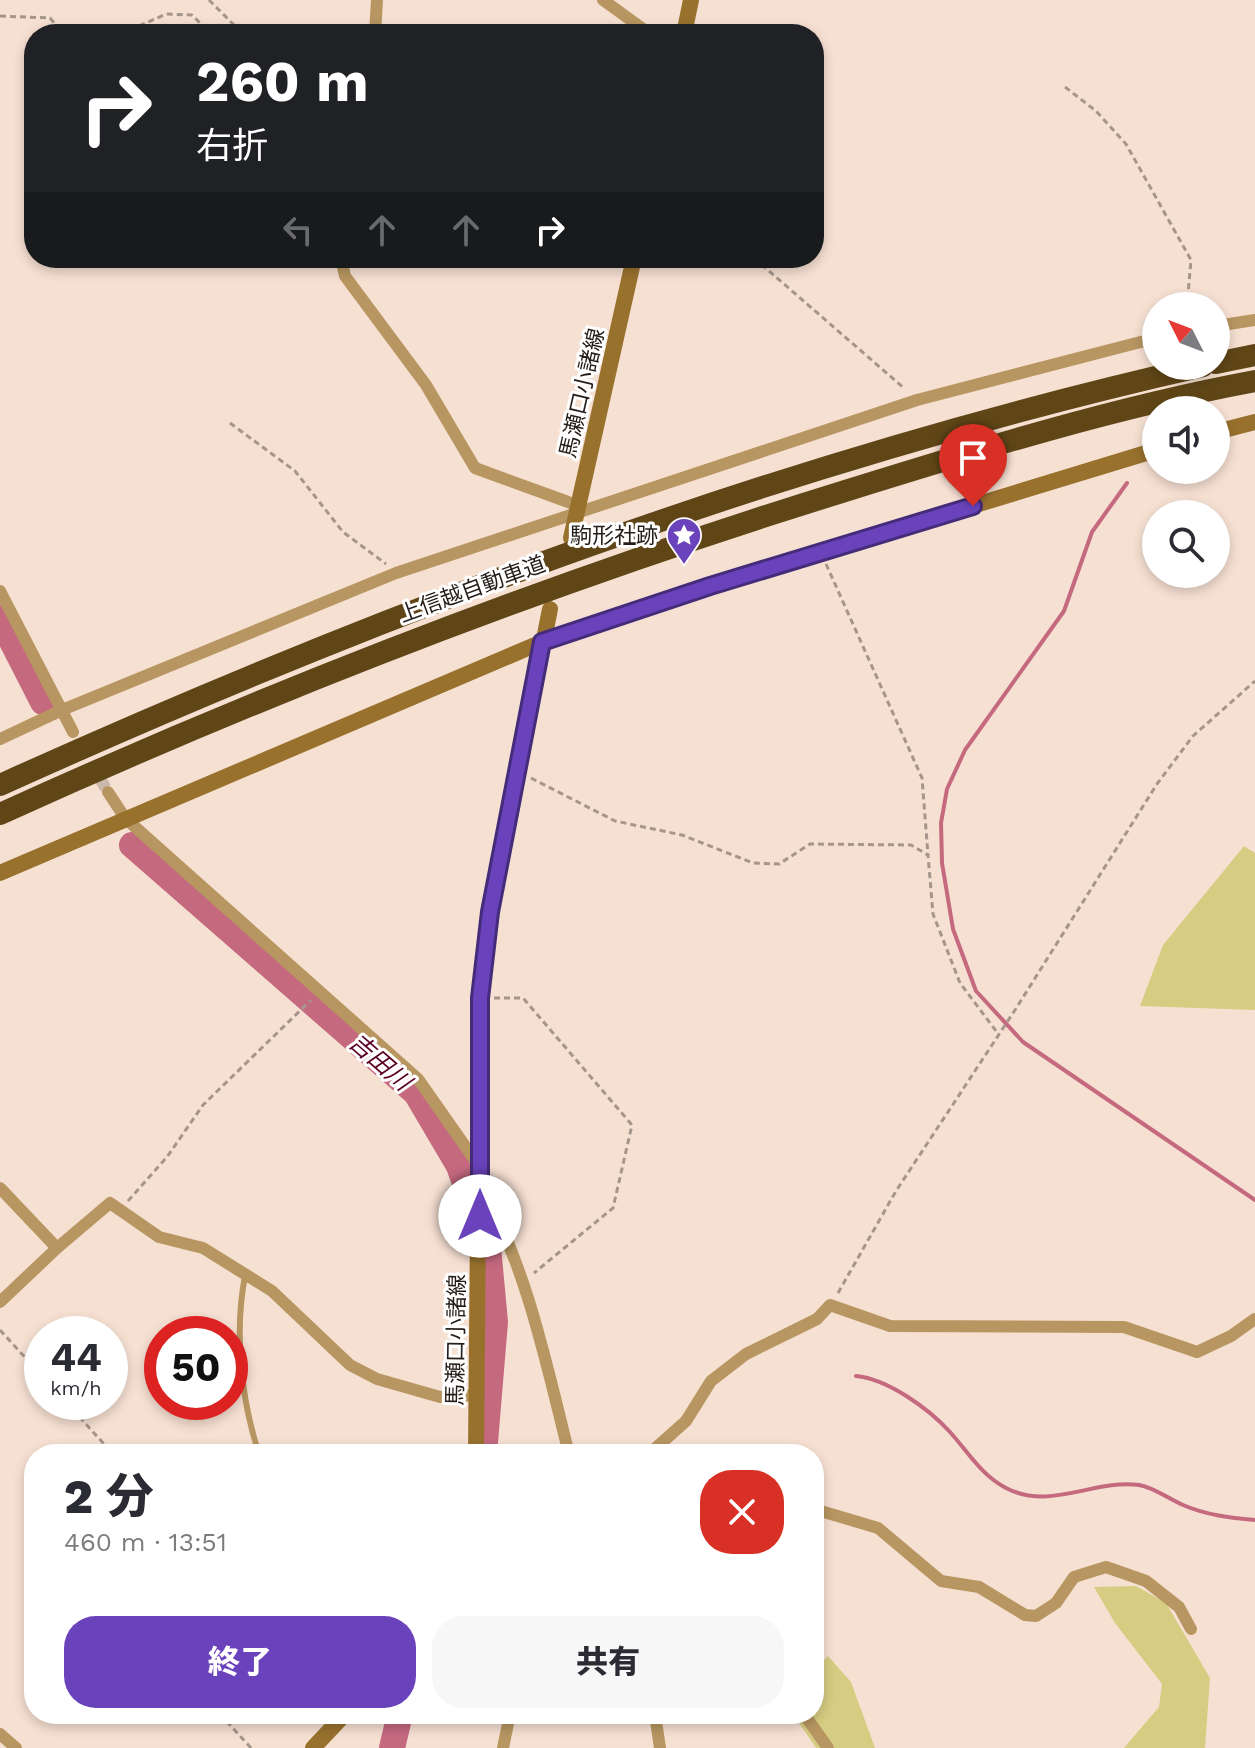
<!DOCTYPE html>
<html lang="ja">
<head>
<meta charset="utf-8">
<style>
	body { margin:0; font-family:"Work Sans","Noto Sans JP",sans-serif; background:#f7f7f7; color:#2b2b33; height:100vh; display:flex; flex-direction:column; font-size:30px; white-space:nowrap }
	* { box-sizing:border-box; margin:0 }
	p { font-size:26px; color:#7c7c81 }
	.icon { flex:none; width:44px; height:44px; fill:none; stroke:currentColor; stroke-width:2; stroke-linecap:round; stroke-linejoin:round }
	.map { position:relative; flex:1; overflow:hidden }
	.drawer { position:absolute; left:24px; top:1444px; width:800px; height:280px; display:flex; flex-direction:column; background:#fff; border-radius:32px; box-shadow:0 4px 12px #0003 }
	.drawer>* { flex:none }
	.hud { position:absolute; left:24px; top:24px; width:800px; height:244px; border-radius:32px; box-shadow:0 4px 12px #0003; background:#202124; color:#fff; overflow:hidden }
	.needle { width:52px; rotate:312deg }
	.controls { position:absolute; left:1142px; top:292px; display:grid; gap:16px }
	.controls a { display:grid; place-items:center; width:88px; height:88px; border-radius:50%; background:#fff; box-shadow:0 4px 12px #0003; font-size:40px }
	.speed { position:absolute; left:24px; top:1316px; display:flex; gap:16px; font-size:40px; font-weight:700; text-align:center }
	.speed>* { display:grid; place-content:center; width:104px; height:104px; border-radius:50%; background:#fff; box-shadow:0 4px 12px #0003; line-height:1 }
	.speed small { font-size:20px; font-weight:400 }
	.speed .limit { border:12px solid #d22; background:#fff; color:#111 }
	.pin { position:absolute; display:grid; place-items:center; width:68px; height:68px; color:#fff; margin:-82px -34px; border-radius:50% 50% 50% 0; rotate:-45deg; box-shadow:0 0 8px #0007 }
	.pin .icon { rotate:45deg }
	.me { position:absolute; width:88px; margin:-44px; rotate:0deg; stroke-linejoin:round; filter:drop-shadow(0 0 6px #0008) }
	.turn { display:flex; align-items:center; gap:28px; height:168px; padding:0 40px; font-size:36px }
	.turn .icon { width:104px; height:104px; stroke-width:2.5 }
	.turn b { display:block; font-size:56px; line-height:68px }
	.lanes { display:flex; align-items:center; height:76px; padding:0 40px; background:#0003; justify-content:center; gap:40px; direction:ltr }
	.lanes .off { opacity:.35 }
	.round { display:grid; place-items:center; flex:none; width:84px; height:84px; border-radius:32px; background:#f7f7f7 }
	.summary { display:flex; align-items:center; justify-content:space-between; height:136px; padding:0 40px }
	h1 { font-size:48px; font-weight:800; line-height:60px }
	.primary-button { display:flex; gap:16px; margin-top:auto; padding:16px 40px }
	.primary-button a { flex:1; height:92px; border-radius:32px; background:#6a43bc; color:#fff; font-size:32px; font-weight:800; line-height:92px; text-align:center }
	.primary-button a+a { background:#f7f7f7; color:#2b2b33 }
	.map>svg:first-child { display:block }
</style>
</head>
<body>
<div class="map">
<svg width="1255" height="1748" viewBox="0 0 1255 1748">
	<rect width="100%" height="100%" fill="#f6e0d2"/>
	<path fill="#d6cd83" d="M1244 846 1255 853V1010L1140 1006 1163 945Z
		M1136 1586 1166 1603 1210 1678 1205 1748H1124L1159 1707 1162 1684 1115 1623 1094 1587Z
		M828 1656 851 1682 875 1748H816L793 1714H814V1670Z"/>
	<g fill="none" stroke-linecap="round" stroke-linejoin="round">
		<path stroke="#c5697f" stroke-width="4" d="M1127 483 1092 532 1064 611 965 750 947 789 941 823 942 863 953 929 976 991 1023 1042 1255 1200
			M856 1376C888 1379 929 1409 950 1432 968 1452 981 1475 1006 1488 1050 1511 1094 1479 1139 1485 1153 1487 1169 1499 1183 1505 1206 1515 1231 1518 1255 1520"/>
		<path stroke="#c5697f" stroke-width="26" d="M0 618 43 702
			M132 845 416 1093 459 1166 488 1247 495 1322 484 1454
			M392 1748 400 1714"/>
		<path stroke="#ccb9ad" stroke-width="12" stroke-dasharray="12 6" stroke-linecap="butt" d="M1199 388 1205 410
			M81 747 108 792"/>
		<path stroke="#a6958b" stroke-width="3" stroke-dasharray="6 4" stroke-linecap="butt" d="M209 0 243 34
			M0 16 50 18 64 34
			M121 34 166 14 192 15 211 34
			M1065 87 1096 111 1126 144 1191 260 1187 306
			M754 258 905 389
			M230 423 295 471 343 532 386 564
			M826 564 922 778 928 855
			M531 778 615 821 682 835 753 863 779 864 810 844 911 845 928 855 933 914 960 983 999 1035
			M494 998H523L632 1125 613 1208 534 1273
			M128 1201 167 1157 203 1105 311 1000
			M838 1293 896 1191 1015 1010 1157 784 1193 736 1255 681
			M0 1330 42 1376
			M66 1402 113 1454
			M220 1714 251 1748"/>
		<path stroke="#b79661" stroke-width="6" d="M245 1276C234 1333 241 1399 259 1454"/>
		<path stroke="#b79661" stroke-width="12" d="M603 0 650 34
			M375 34 377 0
			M341 258 345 276 426 385 475 468 579 506
			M1216 326 1255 320
			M0 591 73 732
			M0 739 62 710 396 573 917 400 1156 338
			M108 792 125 818 418 1079 479 1166
			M481 1186C527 1268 546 1363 569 1454
			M0 1188 57 1248 110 1203 159 1237 203 1248 272 1291 350 1365 377 1379 440 1397 477 1395
			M0 1302 57 1248
			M649 1454 686 1421 711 1381 746 1354 817 1319 830 1305 890 1326 1124 1327 1197 1352 1231 1336 1255 1319
			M814 1509 878 1528 941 1581 979 1587 1025 1615 1036 1616 1056 1603 1074 1577 1106 1567 1146 1581 1179 1607 1191 1629
			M655 1714 660 1748
			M804 1714 828 1748
			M0 1734 16 1748
			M503 1748 510 1714"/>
		<path stroke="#98712d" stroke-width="16" d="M684 34 691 0
			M1216 432 1255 422
			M571 538 634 258
			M0 873 542 642 710 586 1156 450
			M476 1454 480 998 490 912 550 609
			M313 1748 345 1714"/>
		<path stroke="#604617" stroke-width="22" d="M1216 363 1255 355
			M0 785C387 610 788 460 1203 366
			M0 814C275 689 554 581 842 492 977 450 1115 407 1255 381"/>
	</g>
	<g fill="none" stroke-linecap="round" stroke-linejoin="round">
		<g stroke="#452c7a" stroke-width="20">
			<path id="route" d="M480 1216V998L490 912 542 642 710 586 973 506"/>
		</g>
		<use href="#route" stroke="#6a43bc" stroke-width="14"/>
	</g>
	<defs>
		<g id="sight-pin" transform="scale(1.8)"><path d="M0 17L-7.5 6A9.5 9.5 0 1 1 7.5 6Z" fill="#6a43bc" stroke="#fff"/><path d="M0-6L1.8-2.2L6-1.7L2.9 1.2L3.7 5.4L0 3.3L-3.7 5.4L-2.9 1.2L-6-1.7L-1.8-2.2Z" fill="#fff"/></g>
	</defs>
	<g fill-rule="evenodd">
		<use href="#sight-pin" x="684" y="535"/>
	</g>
	<g text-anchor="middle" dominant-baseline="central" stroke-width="6" stroke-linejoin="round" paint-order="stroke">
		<g font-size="22" fill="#251d19" stroke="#fff">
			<text transform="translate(582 393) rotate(-77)">馬瀬口小諸線</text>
			<text transform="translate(472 589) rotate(-20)">上信越自動車道</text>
			<text transform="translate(456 1340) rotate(-89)">馬瀬口小諸線</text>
		</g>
		<g font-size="22" fill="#251d19" stroke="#fff" text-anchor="end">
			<text x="658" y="535">駒形社跡</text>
		</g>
		<g font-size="24" font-style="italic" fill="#590024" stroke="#fff">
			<text transform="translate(380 1062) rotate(41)">吉田川</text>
		</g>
	</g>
</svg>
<div class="controls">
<a><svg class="needle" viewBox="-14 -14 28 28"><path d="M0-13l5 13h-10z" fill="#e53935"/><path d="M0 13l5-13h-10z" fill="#7c7c81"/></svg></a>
<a><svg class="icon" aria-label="sound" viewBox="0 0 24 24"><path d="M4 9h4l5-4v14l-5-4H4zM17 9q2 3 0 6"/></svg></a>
<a><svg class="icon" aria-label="search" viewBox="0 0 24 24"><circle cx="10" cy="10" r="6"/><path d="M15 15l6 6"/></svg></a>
</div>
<div class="speed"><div>44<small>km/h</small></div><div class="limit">50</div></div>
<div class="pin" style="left:973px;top:506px;background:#d93025"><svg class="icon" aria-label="arrive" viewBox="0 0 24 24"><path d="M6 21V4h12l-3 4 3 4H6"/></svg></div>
<svg class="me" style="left:480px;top:1216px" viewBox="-20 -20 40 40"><circle r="19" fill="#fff"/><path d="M0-13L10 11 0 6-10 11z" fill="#6a43bc"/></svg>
<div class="hud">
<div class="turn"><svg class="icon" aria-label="right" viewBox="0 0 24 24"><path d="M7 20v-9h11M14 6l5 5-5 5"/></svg><div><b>260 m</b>右折</div></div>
<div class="lanes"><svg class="icon off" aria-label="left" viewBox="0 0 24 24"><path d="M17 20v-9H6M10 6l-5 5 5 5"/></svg><svg class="icon off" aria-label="ahead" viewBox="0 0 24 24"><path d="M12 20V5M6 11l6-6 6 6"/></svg><svg class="icon off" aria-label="ahead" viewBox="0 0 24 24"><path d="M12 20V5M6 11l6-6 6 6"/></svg><svg class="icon" aria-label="right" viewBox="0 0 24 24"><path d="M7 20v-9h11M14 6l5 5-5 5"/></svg></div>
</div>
<section class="drawer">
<div class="summary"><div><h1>2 分</h1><p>460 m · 13:51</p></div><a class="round" style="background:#d93025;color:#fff"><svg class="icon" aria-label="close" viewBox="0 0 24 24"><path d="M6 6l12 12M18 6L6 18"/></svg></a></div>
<div class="primary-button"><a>終了</a><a>共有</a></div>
</section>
</div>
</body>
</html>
